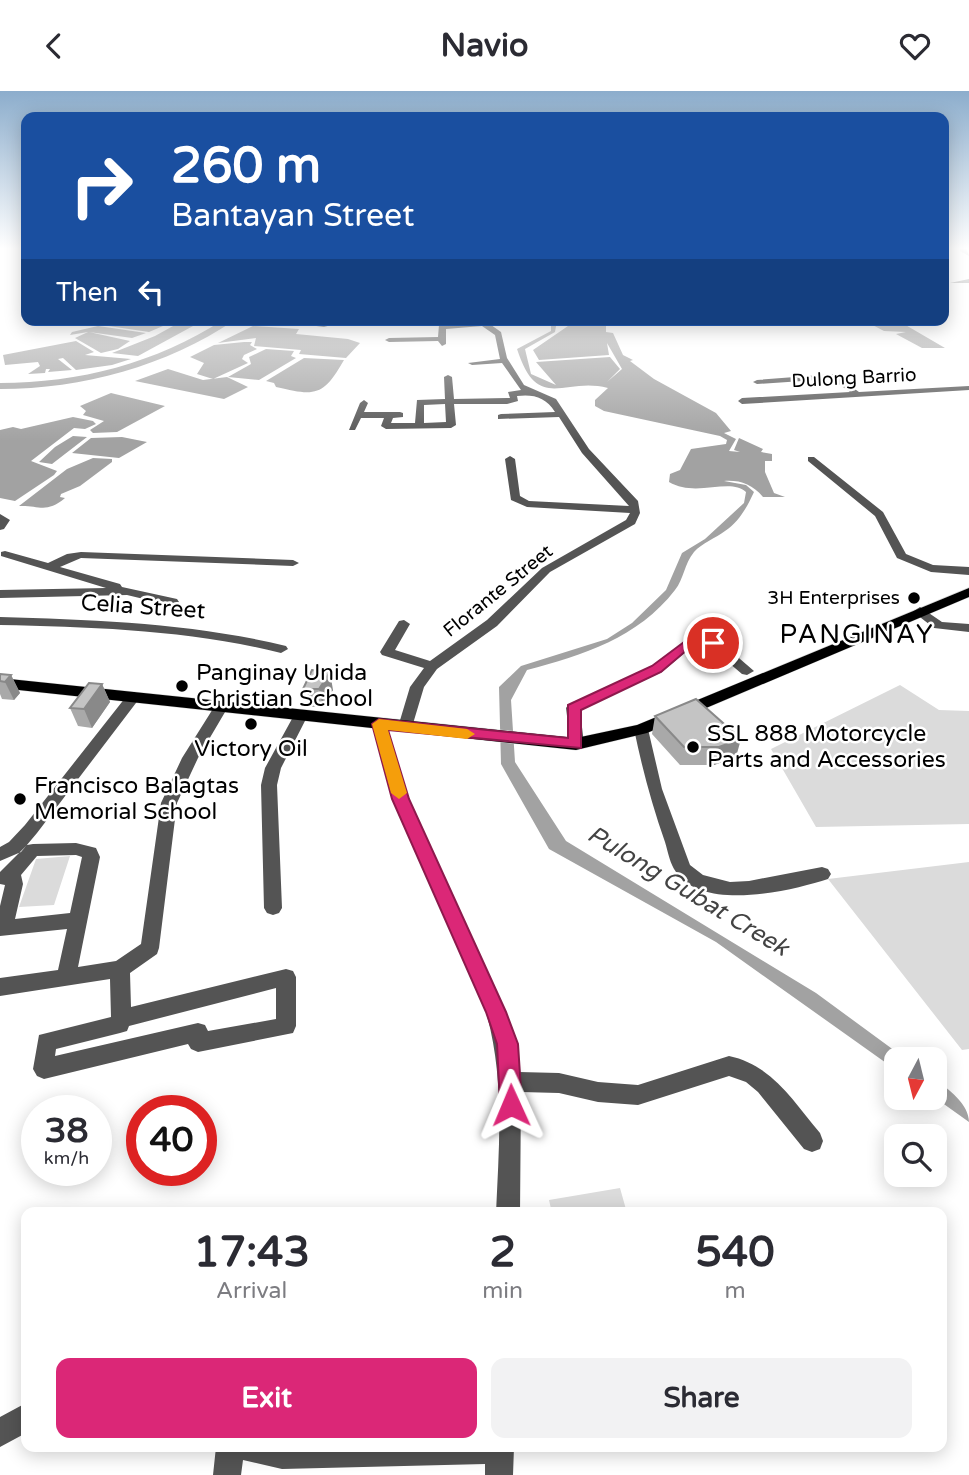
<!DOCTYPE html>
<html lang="en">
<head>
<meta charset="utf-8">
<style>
	body { margin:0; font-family:"Varela Round",sans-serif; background:#f2f2f3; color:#2b2b33; height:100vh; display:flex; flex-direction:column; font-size:26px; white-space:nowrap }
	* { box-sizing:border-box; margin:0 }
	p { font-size:23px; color:#7c7c81 }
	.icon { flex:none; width:38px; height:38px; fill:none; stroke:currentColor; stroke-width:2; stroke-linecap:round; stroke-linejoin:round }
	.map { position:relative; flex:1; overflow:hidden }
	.details { position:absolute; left:21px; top:1116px; width:926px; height:245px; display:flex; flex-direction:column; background:#fff; border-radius:14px; box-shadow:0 4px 18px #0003 }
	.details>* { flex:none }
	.hud { position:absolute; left:21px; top:21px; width:928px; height:214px; border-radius:14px; box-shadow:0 4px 18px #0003; background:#1a4fa0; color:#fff; overflow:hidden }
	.needle { width:46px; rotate:187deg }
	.controls { position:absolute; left:884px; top:956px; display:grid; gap:14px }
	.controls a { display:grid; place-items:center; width:63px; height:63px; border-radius:14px; background:#fff; box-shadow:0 4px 18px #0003; font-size:35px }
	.speed { position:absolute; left:21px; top:1004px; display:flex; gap:14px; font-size:35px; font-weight:700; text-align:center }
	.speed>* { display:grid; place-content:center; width:91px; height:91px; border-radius:50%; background:#fff; box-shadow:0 4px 18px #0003; line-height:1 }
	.speed small { font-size:18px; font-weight:400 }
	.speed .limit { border:10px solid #d22; background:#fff; color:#111 }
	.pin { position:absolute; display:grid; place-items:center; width:60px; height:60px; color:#fff; margin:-30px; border:4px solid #fff; border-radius:50%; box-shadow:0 2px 7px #0007 }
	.me { position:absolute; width:77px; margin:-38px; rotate:359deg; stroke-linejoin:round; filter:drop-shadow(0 0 5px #0008) }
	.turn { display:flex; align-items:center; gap:24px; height:147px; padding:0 35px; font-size:32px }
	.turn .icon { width:91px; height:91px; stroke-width:2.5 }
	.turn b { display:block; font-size:49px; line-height:60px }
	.then { display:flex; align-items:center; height:66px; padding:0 35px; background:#0003; gap:14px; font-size:26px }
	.eta { display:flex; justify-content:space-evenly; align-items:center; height:119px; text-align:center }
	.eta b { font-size:42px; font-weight:700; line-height:49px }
	.cta { display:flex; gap:14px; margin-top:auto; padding:14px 35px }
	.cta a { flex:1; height:80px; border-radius:14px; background:#db2777; color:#fff; font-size:28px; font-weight:700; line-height:80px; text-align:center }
	.cta a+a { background:#f2f2f3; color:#2b2b33 }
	header { display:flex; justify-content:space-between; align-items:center; height:91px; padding:0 35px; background:#fff; font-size:32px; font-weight:700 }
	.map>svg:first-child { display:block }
</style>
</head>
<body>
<header><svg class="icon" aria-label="back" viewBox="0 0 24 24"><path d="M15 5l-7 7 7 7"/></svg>Navio<svg class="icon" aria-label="heart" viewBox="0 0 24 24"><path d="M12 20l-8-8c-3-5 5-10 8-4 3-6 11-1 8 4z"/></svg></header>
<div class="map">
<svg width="969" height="1384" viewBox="0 0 969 1384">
	<rect width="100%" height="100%" fill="#fff"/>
	<path fill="#dbdbdb" d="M900 594 939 619 969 620V733L816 736 771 658Z
		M70 765 54 814 19 816 36 768Z
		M969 771V958L962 959 828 788Z
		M620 1097 627 1122H552L549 1109Z"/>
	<path fill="#a2a2a2" d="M112 229H177L149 241 102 234Z
		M184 229H204L138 265 112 262 155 245Z
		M223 229H235C166 275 83 298 0 298V292C79 292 156 272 223 229Z
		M551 229H557L555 241 525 258 531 283 556 294 536 271 610 266 620 278 607 291 622 278 607 252 609 264 539 269 533 259 568 235 567 229H619L606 234V241L613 242 623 264 633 269 630 270 654 288 716 322 731 340 724 342 736 348 729 360 740 361 734 359 739 347 763 358 761 361 772 363V370H765V381L774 402 785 406H763C752 393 740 389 724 390L746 394 754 401C747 416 739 431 725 440 716 447 702 452 694 461 684 473 684 488 675 499 638 547 583 564 527 579L511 609 515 671 566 750 816 902 906 968H896V979L716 851 549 758 501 673 499 596 521 575 607 548 632 532 666 499 682 462 705 448 744 412 746 401C730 386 696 407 669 391L670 383 680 379 691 358 726 353 727 349 720 345 604 320 595 315V309L608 297C564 285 538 323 517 258L551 240Z
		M897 229 945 257H922L896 243 906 241 884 240 865 230Z
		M98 235 146 242 132 247 89 241 130 250 118 258 101 262 75 247 88 241 70 244 72 241Z
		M253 235 299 238 296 243 348 248 360 252 346 267 299 263 301 259 254 255 256 247 218 252Z
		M76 250 94 261 85 264 131 268 112 274 76 279 63 267 58 268 72 279 48 281 50 278H46L45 282 28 283 40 275 38 271 5 274 3 264Z
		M244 251H252L250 254 257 258 244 264 242 268 248 272 213 288 197 283 204 272 190 266 214 254Z
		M266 258 294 260 291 265 296 267 259 289 228 286 251 273 249 266Z
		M304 267 344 269C323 306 315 305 276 296L274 292 266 290Z
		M168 278 203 289 227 286 248 296 224 308 135 290Z
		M111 302 115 303 165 315 117 341 93 342 90 339 104 330 83 324 86 320 80 315Z
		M73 326 93 330 96 333 85 338 74 337 31 370 57 380 54 384 15 410 0 407V339L13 336 21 338Z
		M73 345 87 346 52 373 39 371 55 356Z
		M122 346 147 351 119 367 72 362 91 347Z
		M93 367 112 368V371L80 395 61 403 60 406 65 407C46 423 39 414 19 415L67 378Z
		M935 988C948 998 969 1013 969 1031L934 1006Z"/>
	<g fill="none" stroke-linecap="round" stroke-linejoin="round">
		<g stroke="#dbdbdb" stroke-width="1">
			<path id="major" d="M969 497V506L647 642 576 659 0 597V587L576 647 637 634Z"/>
		</g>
		<path fill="#545454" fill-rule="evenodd" d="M960 156H966L969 165 960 160Z
			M969 188V192H950Z
			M270 229 324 232 333 229 449 231 445 233 342 231 324 236Z
			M476 229H484L501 241 507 267 524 294 556 308 589 358 638 410 640 422 635 433 550 481 497 535 437 578 424 596 412 636 405 641 398 636 410 596 424 577 382 564 380 561 399 530 404 529 410 533 395 559 430 570 487 529 542 477 626 429 630 422 527 416 511 409 505 368 510 365 515 368 520 405 529 410 629 415 582 362 559 326 498 328V324L501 323 555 321C546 306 533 303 517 305L518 310 507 313H454L456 334 451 337 386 338 381 335 384 327H361L355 339H349L360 312 364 309 368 312 364 321H400L403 322V326L393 327 391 332H415L417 309 445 308 444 286 448 284 452 286 454 308 507 307H510L508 301 521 299 502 272 472 274 468 272 500 268 495 244 482 235 446 238V253L442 255 438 250 389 251 385 249 389 247 438 246 439 234 477 231ZM445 313 446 331 424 332V314Z
			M834 283 859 301 969 295V299L742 313 738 310 742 307 850 301 832 288 757 293 753 291 757 289Z
			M808 366H814L883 421 906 463 933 474 969 476V484L931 481 897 467 875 425 808 370Z
			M0 423 10 429 4 438 0 439Z
			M5 460 48 472 67 463 81 461 293 469 299 472 293 475 81 467 60 476 120 493 122 496 177 508 179 511 173 515 127 504 0 507V499L106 497 1 465V461Z
			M920 516 942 531 969 533V541L934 537 916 523 914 520Z
			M0 526C97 529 191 532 286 555L288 558 281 562C188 539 95 536 0 534Z
			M692 545 718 549 754 580 747 584 742 583 709 555 695 553 662 581 580 619 584 653 576 658 571 657 566 617 568 614 652 575Z
			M134 601 141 605 139 608 37 742 21 761 0 770V756L9 751 25 734 129 602Z
			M221 611 228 616 198 667 177 712 159 857 157 863 130 882 131 916 286 878 293 880 296 886V935L293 942 198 961 191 958 188 953 44 988 37 985 33 978 39 944 111 926 110 888 0 905V887L58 879 67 838 0 845V815L5 794 0 793V781L27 754 33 753 76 752 96 757 100 766 78 876 116 870 141 853 161 712 182 667 216 613ZM76 764 82 766 70 822 15 828 23 793 21 784 37 765ZM276 897V928L208 940 205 934 198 932 55 965 56 958 120 942 127 940 129 935Z
			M300 621 307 626 281 677 277 694 282 817 279 822 273 824 267 822 264 817 261 694 265 677 293 626Z
			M379 628 386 633 409 708 506 921 519 981 559 982 598 991 638 994 729 965C772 974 793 1010 820 1042L823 1050 820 1058 812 1061 804 1058 758 1001 746 991 729 985 638 1014 598 1011 559 1002 521 1001 520 1122H496C499 1054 505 988 486 921L393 708 372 633Z
			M641 633 648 638 662 698 690 774 703 784 730 791 749 790 822 776 828 778 831 783 828 788C791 800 703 821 676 781 670 773 668 761 665 751 652 714 642 677 634 638Z
			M26 1312V1342L0 1356V1326Z
			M216 1356H514L513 1384H485V1373L282 1378 243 1369 241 1384H213Z"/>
		<use href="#major" fill="#000" fill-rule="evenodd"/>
	</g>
	<path fill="#a9a9a9" d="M0 583 11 584 20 602 14 609 2 608 0 603Z
		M102 593 110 611 92 637 78 635 70 617Z
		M303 598 333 599 323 616H306Z
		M696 608 736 666 714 674H680L652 643 655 625Z"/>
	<path fill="#898989" d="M330 581 333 599 323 616 319 598Z
		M11 584 20 602 14 609 5 591Z
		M102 593 110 611 92 637 84 618Z
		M741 648 736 666 714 674 719 656Z"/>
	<path fill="#c4c4c4" stroke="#898989" stroke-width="2" d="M312 579 330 581 319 598H303Z
		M0 583 11 584 5 591 0 590Z
		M89 592 102 593 84 618 70 617Z
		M696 608 741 648 719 656H684L655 625Z"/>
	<linearGradient id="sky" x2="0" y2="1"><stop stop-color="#8cadcc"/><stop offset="0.45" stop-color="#fff"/><stop offset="1" stop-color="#fff" stop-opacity="0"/></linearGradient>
	<rect width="969" height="350" fill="url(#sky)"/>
	<path fill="#db2777" stroke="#8e194d" stroke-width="2" d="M692 545 720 552 713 556 694 553 661 581 581 619V657L388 639 409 708 506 921 518 953 522 1014 518 1022 511 1025 503 1022 500 1014 497 953 486 921 392 708 372 633 379 628 568 647V614L652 575Z"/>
	<path fill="#f59e0b" d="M379 628 467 638 475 643 467 648 388 639 407 702 399 708 391 702 372 633Z"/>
	<g fill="#000" stroke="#fff" stroke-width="2.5">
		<circle cx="914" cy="507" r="7"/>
		<circle cx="182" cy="595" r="7"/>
		<circle cx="251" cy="633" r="7"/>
		<circle cx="693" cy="656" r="7"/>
		<circle cx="20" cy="708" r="7"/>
	</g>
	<g text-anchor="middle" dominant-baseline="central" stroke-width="5" stroke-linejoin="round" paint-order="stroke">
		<g font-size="19" fill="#000" stroke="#fff">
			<text transform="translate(854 287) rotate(-3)">Dulong Barrio</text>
			<text transform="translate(498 500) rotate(-39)">Florante Street</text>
		</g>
		<g font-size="19" fill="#000" stroke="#fff" text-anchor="end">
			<text x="900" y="507">3H Enterprises</text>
		</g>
		<g font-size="23" fill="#000" stroke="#fff">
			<text transform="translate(143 516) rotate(4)">Celia Street</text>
		</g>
		<g font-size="23" fill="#000" stroke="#fff" text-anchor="start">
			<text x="196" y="582">Panginay Unida<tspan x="196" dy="26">Christian School</tspan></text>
			<text x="707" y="643">SSL 888 Motorcycle<tspan x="707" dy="26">Parts and Accessories</tspan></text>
			<text x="251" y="658" text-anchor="middle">Victory Oil</text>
			<text x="34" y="695">Francisco Balagtas<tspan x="34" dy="26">Memorial School</tspan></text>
		</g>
		<g font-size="24" font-style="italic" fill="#434343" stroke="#fff">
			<text transform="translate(688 800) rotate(31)">Pulong Gubat Creek</text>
		</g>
		<g font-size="26" letter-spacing="2" fill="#000" stroke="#fff">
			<text x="857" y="543">PANGINAY</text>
		</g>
	</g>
</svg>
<div class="controls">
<a><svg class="needle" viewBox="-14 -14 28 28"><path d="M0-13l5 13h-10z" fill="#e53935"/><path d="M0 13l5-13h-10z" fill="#7c7c81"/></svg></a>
<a><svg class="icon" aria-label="search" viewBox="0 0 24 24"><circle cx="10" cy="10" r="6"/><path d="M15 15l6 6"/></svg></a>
</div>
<div class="speed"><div>38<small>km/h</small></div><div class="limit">40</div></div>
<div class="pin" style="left:713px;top:552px;background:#d93025"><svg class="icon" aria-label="arrive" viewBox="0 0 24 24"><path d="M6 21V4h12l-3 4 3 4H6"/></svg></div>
<svg class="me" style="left:511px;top:1014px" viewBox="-20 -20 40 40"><path d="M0-17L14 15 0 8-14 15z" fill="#db2777" stroke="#fff" stroke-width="4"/></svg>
<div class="hud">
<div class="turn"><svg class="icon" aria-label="right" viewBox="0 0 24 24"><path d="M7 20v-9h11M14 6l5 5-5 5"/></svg><div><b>260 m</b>Bantayan Street</div></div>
<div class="then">Then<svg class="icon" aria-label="left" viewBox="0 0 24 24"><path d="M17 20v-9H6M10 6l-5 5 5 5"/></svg></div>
</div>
<section class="details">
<div class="eta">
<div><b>17:43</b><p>Arrival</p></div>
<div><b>2</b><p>min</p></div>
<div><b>540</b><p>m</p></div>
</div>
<div class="cta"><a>Exit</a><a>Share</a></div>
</section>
</div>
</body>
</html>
